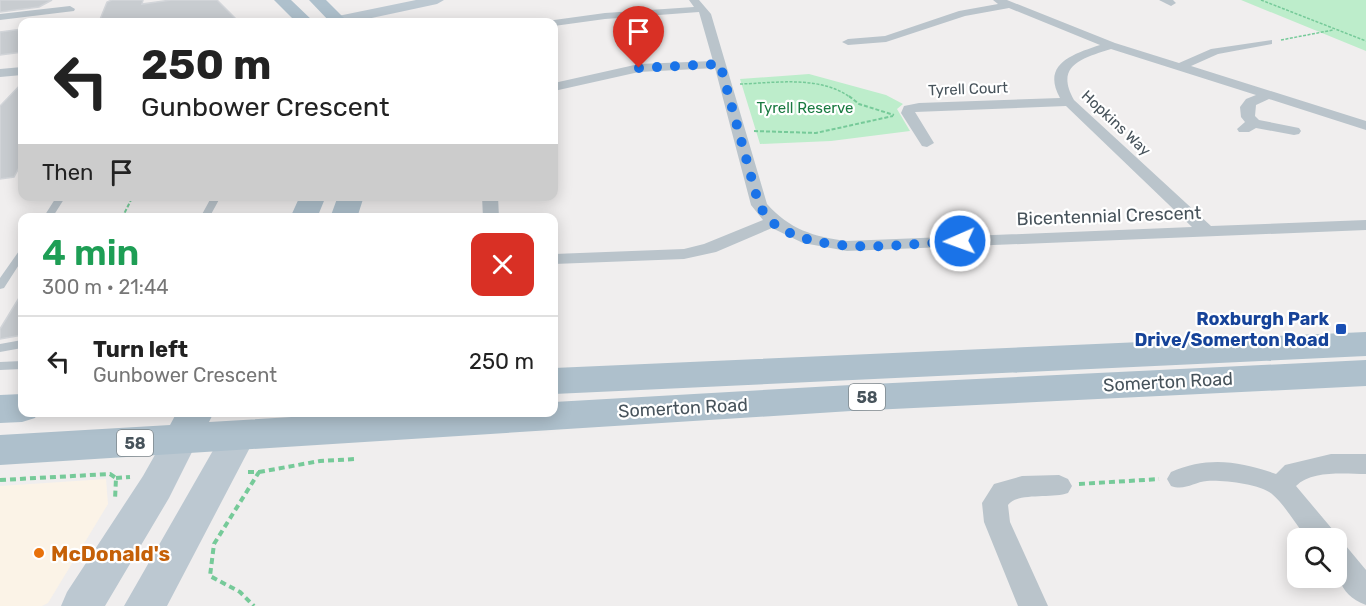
<!DOCTYPE html>
<html lang="en">
<head>
<meta charset="utf-8">
<style>
	body { margin:0; font-family:Rubik,sans-serif; background:#f2f2f2; color:#222; height:100vh; display:flex; flex-direction:column; font-size:22px; white-space:nowrap }
	* { box-sizing:border-box; margin:0 }
	p { font-size:20px; color:#767676 }
	.icon { flex:none; width:33px; height:33px; fill:none; stroke:currentColor; stroke-width:2; stroke-linecap:round; stroke-linejoin:round }
	.map { position:relative; flex:1; overflow:hidden }
	.side { position:absolute; left:18px; top:213px; width:540px; height:204px; display:flex; flex-direction:column; background:#fff; border-radius:12px; box-shadow:0 3px 15px #0003 }
	.side>* { flex:none }
	.hud { position:absolute; left:18px; top:18px; width:540px; height:183px; border-radius:12px; box-shadow:0 3px 15px #0003; background:#fff; color:#222; overflow:hidden }
	.tools { position:absolute; left:1287px; top:528px; display:grid; gap:12px }
	.tools a { display:grid; place-items:center; width:60px; height:60px; border-radius:12px; background:#fff; box-shadow:0 3px 15px #0003; font-size:30px }
	.pin { position:absolute; display:grid; place-items:center; width:51px; height:51px; color:#fff; margin:-62px -26px; border-radius:50% 50% 50% 0; rotate:-45deg; box-shadow:0 0 6px #0007 }
	.pin .icon { rotate:45deg }
	.me { position:absolute; width:66px; margin:-33px; rotate:268deg; stroke-linejoin:round; filter:drop-shadow(0 0 4px #0008) }
	.turn { display:flex; align-items:center; gap:21px; height:126px; padding:0 24px; font-size:27px }
	.turn .icon { width:78px; height:78px; stroke-width:2.5 }
	.turn b { display:block; font-size:42px; line-height:51px }
	.then { display:flex; align-items:center; height:57px; padding:0 24px; background:#0003; gap:12px; font-size:22px }
	.round { display:grid; place-items:center; flex:none; width:63px; height:63px; border-radius:12px; background:#f2f2f2 }
	.head { display:flex; align-items:center; justify-content:space-between; height:102px; padding:0 24px }
	h1 { font-size:36px; font-weight:600; line-height:45px; color:#1e9e55 }
	ul { padding:0; list-style:none }
	li { display:flex; align-items:center; gap:18px; height:90px; padding:0 24px; border-top:2px solid #e0e0e0 }
	li div { flex:1 }
	li b { display:block; font-size:22px }
	li em { font-style:normal }
	.map>svg:first-child { display:block }
</style>
</head>
<body>
<div class="map">
<svg width="1366" height="606" viewBox="0 0 1366 606">
	<rect width="100%" height="100%" fill="#f0eeee"/>
	<path fill="#fbf3e7" d="M106 479 108 504 48 603 42 606H0V486Z"/>
	<path fill="#bdedcb" d="M1241 0H1366V51Z
		M809 74 886 95 903 104 897 109 910 131 831 141 760 144 740 79Z"/>
	<path fill="#c8ccd0" stroke="#d2d5d9" stroke-width="1.5" d="M0 0H52L39 7 0 12Z
		M112 0H143L142 4 171 0H217L239 22H99L107 2Z
		M22 29V52L0 55V32Z
		M22 83V162L14 177 0 179V106Z
		M22 293V335L0 339V329Z"/>
	<g fill="none" stroke-linecap="round" stroke-linejoin="round">
		<path stroke="#76ca99" stroke-width="1.5" stroke-dasharray="3 1.5" stroke-linecap="butt" d="M1261 0 1366 41
			M1281 40 1333 30
			M740 84C775 83 821 75 851 98"/>
		<path stroke="#76ca99" stroke-width="2" stroke-dasharray="4 2" stroke-linecap="butt" d="M849 96 859 104 894 115
			M754 131 816 133 893 116
			M122 218 133 196"/>
		<path stroke="#76ca99" stroke-width="4" stroke-dasharray="6 4" stroke-linecap="butt" d="M248 472H259L214 544 210 576 240 592 254 606
			M259 472 320 461 356 459
			M116 478 130 477
			M0 480 110 474 116 478 115 500
			M1079 484 1159 479"/>
		<path fill="#bac4cb" fill-rule="evenodd" d="M57 196H66L52 218H43Z
			M212 196H221L209 218H200Z
			M22 250V260L4 288 0 289V278L19 251Z
			M22 340V348L0 352V344Z
			M22 361V369L0 370V362Z"/>
		<path fill="#bac4cb" fill-rule="evenodd" d="M689 0H699L711 14 767 204C789 229 814 237 847 241L1192 227 1066 106 915 112 934 143 927 147 922 146 901 113 904 106 919 103 1060 98C1041 64 1073 54 1100 45L1009 8 965 16 886 42 848 45 842 42 848 39 885 36 959 11 998 4 993 0H1007L1115 43 1179 63 1211 49 1272 40V44L1218 54 1191 66 1366 121V130L1269 99 1256 105 1255 116 1259 120 1299 128 1301 131 1299 134 1294 135 1256 128 1249 132H1239L1237 129 1245 122 1241 117 1240 107 1246 99 1256 95 1111 49C1083 58 1054 65 1074 100L1211 226 1366 220V230L847 251 803 243 772 228 716 252 684 259 554 264V254L684 249 704 244 763 220 751 205 715 68 639 72 554 91V83L639 64 713 61 699 12 605 19 554 26V22H549L554 20 605 13 694 7Z
			M1159 0H1173L1176 3 1171 6Z
			M70 6 75 9 74 11 0 20V14Z
			M22 67V75L0 77V69Z
			M482 196H498L499 218H483Z
			M1331 454H1366V474C1345 474 1312 470 1296 486L1333 530 1336 538H1307C1296 525 1285 505 1272 494 1259 484 1224 480 1207 481 1194 482 1185 491 1171 486L1167 479 1171 472C1208 456 1239 461 1276 474L1285 465Z
			M1059 475 1068 479 1072 486 1068 493C1052 499 1017 492 1008 505L1010 522 1048 606H1018L984 522 982 503 994 484 1022 476Z
			M1336 543 1346 546 1366 570V605C1336 594 1336 570 1336 543Z"/>
		<path fill="#bcc8d1" fill-rule="evenodd" d="M416 0H444L437 4 353 22 330 21 338 16Z
			M239 422 251 426 256 436 167 606H124L227 426Z
			M181 426 193 430 198 440 169 498 105 606H61L67 592 143 476 169 430Z"/>
		<path fill="#aec0cc" fill-rule="evenodd" d="M274 0H291L314 22H296Z
			M309 0H326L348 22H330Z
			M300 196H326L317 218H290Z
			M338 196H364L357 218H330Z
			M1366 332V356L554 394V368Z
			M1366 360V386L851 411 0 465V435L170 425 177 412H214L209 422 375 412H554V402L851 385Z
			M22 394V412H38L35 418 22 422 0 423V395Z"/>
	</g>
	<g fill="none" stroke-linecap="round" stroke-linejoin="round">
		<path stroke="#1a73e8" stroke-width="10" stroke-dasharray="0 18" d="M639 68 720 64 759 205C763 211 768 219 773 223 820 258 904 244 960 241"/>
	</g>
	<rect fill="#1a4fb4" stroke="#fff" stroke-width="2" x="1335" y="323" width="12" height="12" rx="3"/>
	<circle fill="#e8710a" stroke="#fff" stroke-width="2" cx="39" cy="553" r="6"/>
	<g text-anchor="middle" dominant-baseline="central" stroke-width="4.5" stroke-linejoin="round" paint-order="stroke">
		<g font-size="15" fill="#47535b" stroke="#fff">
			<text transform="translate(968 89) rotate(-2)">Tyrell Court</text>
			<text transform="translate(1116 123) rotate(43)">Hopkins Way</text>
		</g>
		<g font-size="15" fill="#1a7a41" stroke="#fff">
			<text x="805" y="108">Tyrell Reserve</text>
		</g>
		<g fill="#fff" stroke="#7e878c" stroke-width="1.5">
			<rect x="849" y="384" width="36" height="26" rx="4.5"/>
			<rect x="117" y="430" width="36" height="26" rx="4.5"/>
		</g>
		<g font-size="16" font-weight="bold" fill="#47535b">
			<text x="867" y="397">58</text>
			<text x="135" y="443">58</text>
		</g>
		<g font-size="18" fill="#47535b" stroke="#fff">
			<text transform="translate(1109 216) rotate(-2)">Bicentennial Crescent</text>
			<text transform="translate(1168 382) rotate(-3)">Somerton Road</text>
			<text transform="translate(683 408) rotate(-3)">Somerton Road</text>
		</g>
		<g font-size="18" font-weight="bold" fill="#164399" stroke="#fff" text-anchor="end">
			<text x="1329" y="319">Roxburgh Park<tspan x="1329" dy="21">Drive/Somerton Road</tspan></text>
		</g>
		<g font-size="21" font-weight="bold" fill="#c56008" stroke="#fff" text-anchor="start">
			<text x="51" y="553">McDonald's</text>
		</g>
	</g>
</svg>
<div class="tools">
<a><svg class="icon" aria-label="search" viewBox="0 0 24 24"><circle cx="10" cy="10" r="6"/><path d="M15 15l6 6"/></svg></a>
</div>
<div class="pin" style="left:639px;top:68px;background:#d93025"><svg class="icon" aria-label="arrive" viewBox="0 0 24 24"><path d="M6 21V4h12l-3 4 3 4H6"/></svg></div>
<svg class="me" style="left:960px;top:241px" viewBox="-20 -20 40 40"><circle r="17" fill="#1a73e8" stroke="#fff" stroke-width="3"/><path d="M0-11L8 9 0 5-8 9z" fill="#fff"/></svg>
<div class="hud">
<div class="turn"><svg class="icon" aria-label="left" viewBox="0 0 24 24"><path d="M17 20v-9H6M10 6l-5 5 5 5"/></svg><div><b>250 m</b>Gunbower Crescent</div></div>
<div class="then">Then<svg class="icon" aria-label="arrive" viewBox="0 0 24 24"><path d="M6 21V4h12l-3 4 3 4H6"/></svg></div>
</div>
<section class="side">
<div class="head"><div><h1>4 min</h1><p>300 m · 21:44</p></div><a class="round" style="background:#d93025;color:#fff"><svg class="icon" aria-label="close" viewBox="0 0 24 24"><path d="M6 6l12 12M18 6L6 18"/></svg></a></div>
<ul>
<li><svg class="icon" aria-label="left" viewBox="0 0 24 24"><path d="M17 20v-9H6M10 6l-5 5 5 5"/></svg><div><b>Turn left</b><p>Gunbower Crescent</p></div><em>250 m</em></li>
</ul>
</section>
</div>
</body>
</html>
